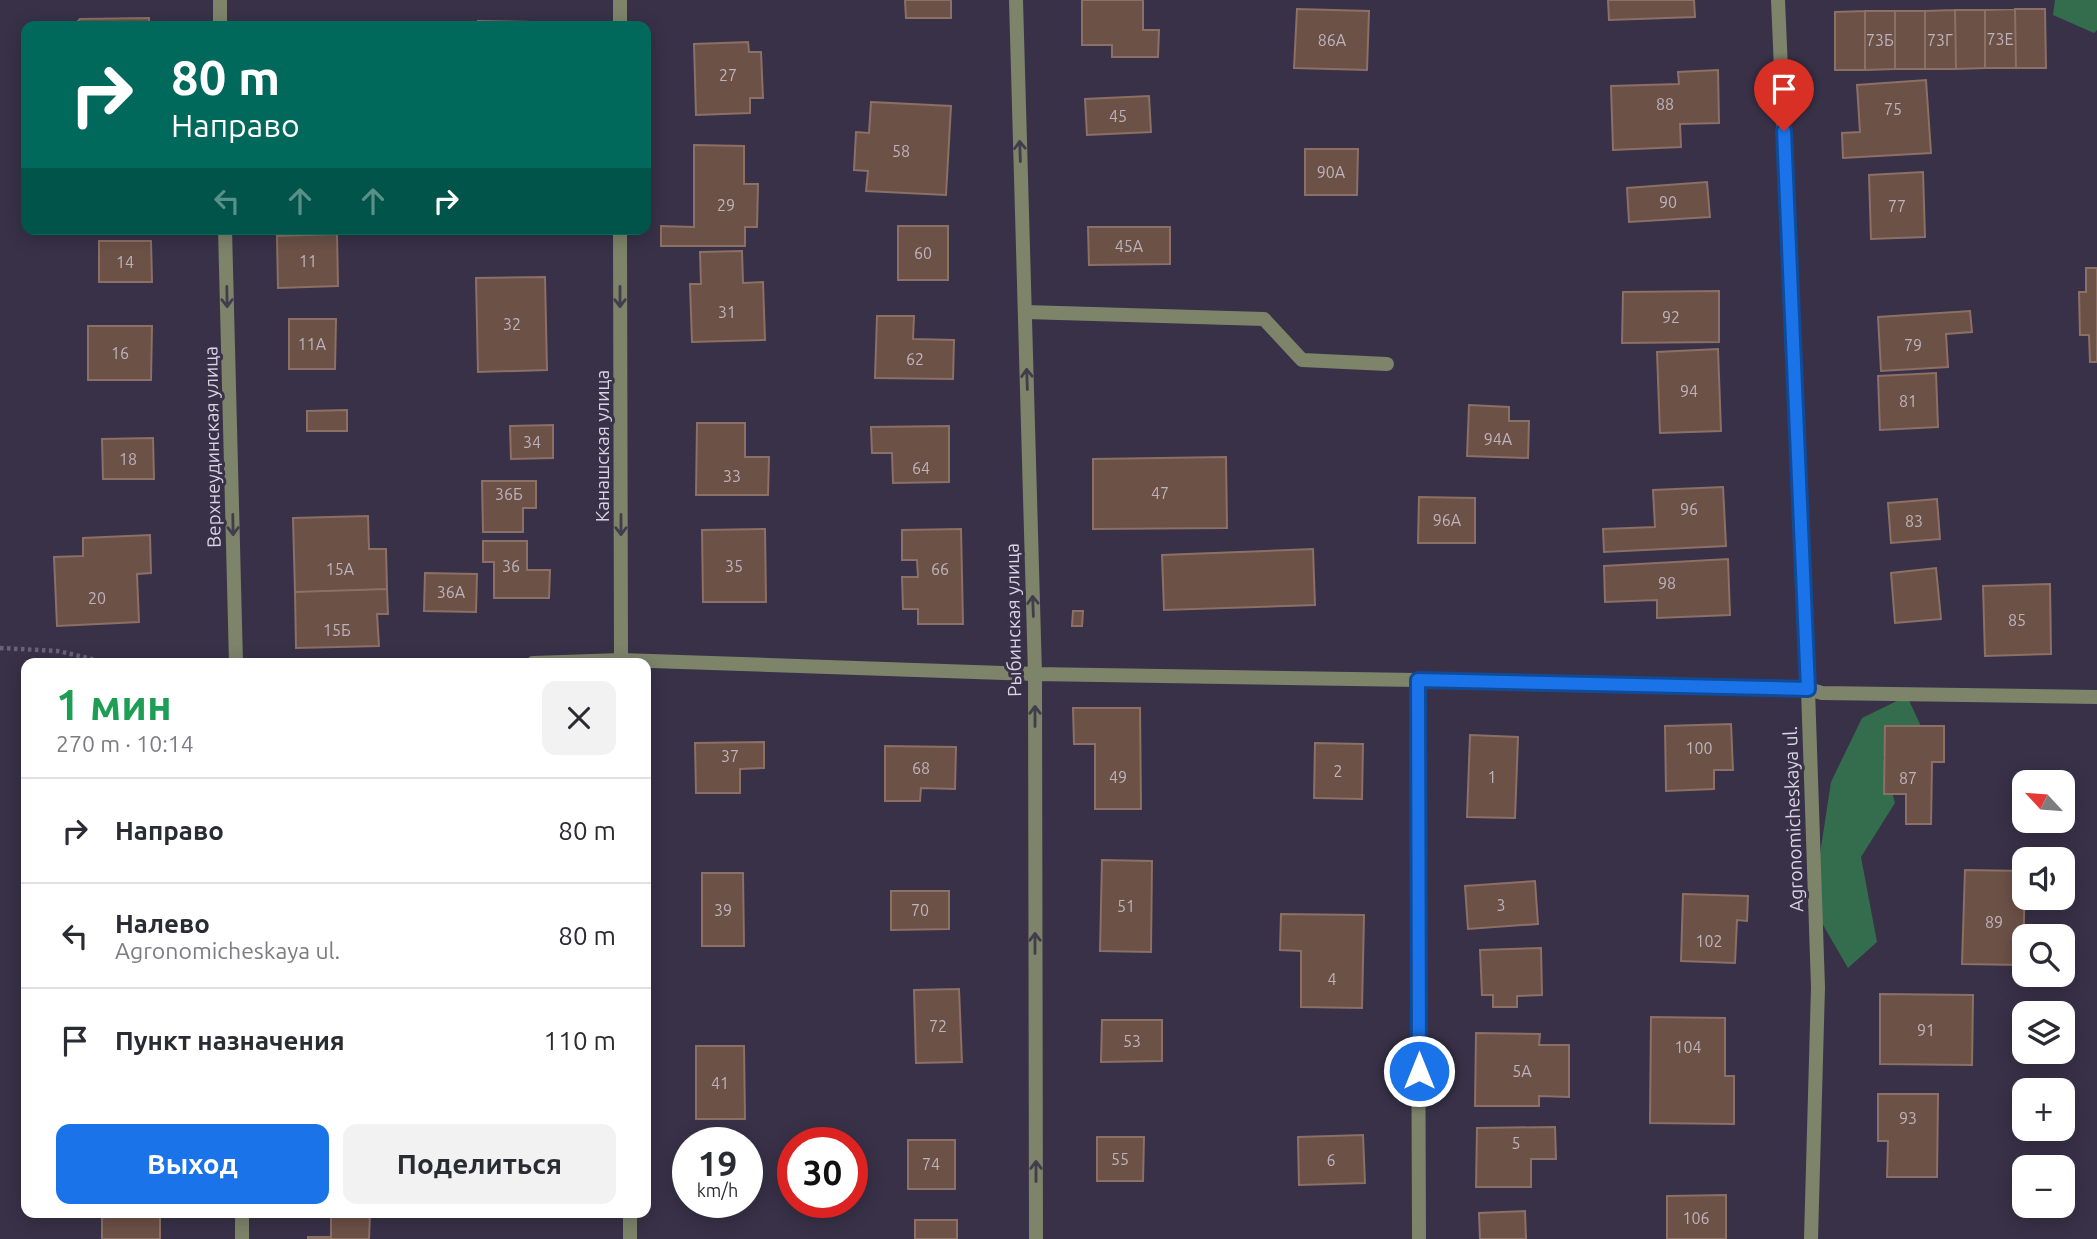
<!DOCTYPE html>
<html lang="ru">
<head>
<meta charset="utf-8">
<style>
	body { margin:0; font-family:Ubuntu,sans-serif; background:#f2f2f3; color:#2b2b33; height:100vh; display:flex; flex-direction:column; font-size:26px; white-space:nowrap }
	* { box-sizing:border-box; margin:0 }
	p { font-size:23px; color:#7c7c81 }
	.icon { flex:none; width:38px; height:38px; fill:none; stroke:currentColor; stroke-width:2; stroke-linecap:round; stroke-linejoin:round }
	.map { position:relative; flex:1; overflow:hidden }
	.details { position:absolute; left:21px; top:658px; width:630px; height:560px; display:flex; flex-direction:column; background:#fff; border-radius:14px; box-shadow:0 4px 18px #0003 }
	.details>* { flex:none }
	.banner { position:absolute; left:21px; top:21px; width:630px; height:214px; border-radius:14px; box-shadow:0 4px 18px #0003; background:#00695c; color:#fff; overflow:hidden }
	.needle { width:46px; rotate:296deg }
	.buttons { position:absolute; left:2012px; top:770px; display:grid; gap:14px }
	.buttons a { display:grid; place-items:center; width:63px; height:63px; border-radius:14px; background:#fff; box-shadow:0 4px 18px #0003; font-size:35px }
	.speed { position:absolute; left:672px; top:1127px; display:flex; gap:14px; font-size:35px; font-weight:700; text-align:center }
	.speed>* { display:grid; place-content:center; width:91px; height:91px; border-radius:50%; background:#fff; box-shadow:0 4px 18px #0003; line-height:1 }
	.speed small { font-size:18px; font-weight:400 }
	.speed .limit { border:10px solid #d22; background:#fff; color:#111 }
	.pin { position:absolute; display:grid; place-items:center; width:60px; height:60px; color:#fff; margin:-72px -30px; border-radius:50% 50% 50% 0; rotate:-45deg; box-shadow:0 0 7px #0007 }
	.pin .icon { rotate:45deg }
	.me { position:absolute; width:77px; margin:-38px; rotate:0deg; stroke-linejoin:round; filter:drop-shadow(0 0 5px #0008) }
	.turn { display:flex; align-items:center; gap:24px; height:147px; padding:0 35px; font-size:32px }
	.turn .icon { width:91px; height:91px; stroke-width:2.5 }
	.turn b { display:block; font-size:49px; line-height:60px }
	.lanes { display:flex; align-items:center; height:66px; padding:0 35px; background:#0003; justify-content:center; gap:35px; direction:ltr }
	.lanes .off { opacity:.35 }
	.round { display:grid; place-items:center; flex:none; width:74px; height:74px; border-radius:14px; background:#f2f2f3 }
	.headline { display:flex; align-items:center; justify-content:space-between; height:119px; padding:0 35px }
	h1 { font-size:42px; font-weight:700; line-height:52px; color:#1e9e55 }
	.action { display:flex; gap:14px; margin-top:auto; padding:14px 35px }
	.action a { flex:1; height:80px; border-radius:14px; background:#1a73e8; color:#fff; font-size:28px; font-weight:700; line-height:80px; text-align:center }
	.action a+a { background:#f2f2f3; color:#2b2b33 }
	ul { padding:0; list-style:none }
	li { display:flex; align-items:center; gap:21px; height:105px; padding:0 35px; border-top:2px solid #e1e1e2 }
	li div { flex:1 }
	li b { display:block; font-size:26px }
	li em { font-style:normal }
	.map>svg:first-child { display:block }
</style>
</head>
<body>
<div class="map">
<svg width="2097" height="1239" viewBox="0 0 2097 1239">
	<rect width="100%" height="100%" fill="#383148"/>
	<path fill="#346d4d" d="M2055 0H2097V30L2094 33 2053 15Z
		M1907 696 1926 737 1883 757 1895 803 1861 857 1877 942 1848 968 1812 906 1831 782 1862 718Z"/>
	<path fill="#6c5147" stroke="#8c6f65" stroke-width="2" d="M905 0H951V18H906Z
		M1082 0H1143V30H1159L1158 57H1112V45H1082Z
		M1608 0H1694L1695 17 1609 20Z
		M1297 9 1369 11 1367 70 1294 68Z
		M2015 9 2016 68H1985V10Z
		M2015 9H2045L2046 68H2016Z
		M1955 10 1956 69H1925V11Z
		M1955 10H1985V68L1956 69Z
		M1865 11V70H1835V12Z
		M1865 11H1895V69L1865 70Z
		M1895 11H1925V69H1895Z
		M149 18V26H73L80 19Z
		M478 21 532 22V26H478Z
		M748 42 749 52H761L763 98H750V113L696 115 694 44Z
		M1718 70 1719 123 1680 124 1681 147 1613 150 1611 86 1679 84 1678 72Z
		M1926 80 1931 153 1843 158 1842 133 1860 132 1857 85Z
		M1149 96 1151 132 1087 135 1085 99Z
		M871 102 951 106 946 195 866 191 868 171 854 170 856 132 869 133Z
		M694 145 744 146V184H758L757 227H745V246H661V226L694 227Z
		M1305 149H1358L1357 195H1305Z
		M1923 172 1925 237 1871 239 1869 175Z
		M1707 182 1710 217 1629 222 1627 188Z
		M898 226H948V280H898Z
		M1088 227H1170V264L1089 265Z
		M337 234 338 286 278 288 277 236Z
		M99 241H151L152 282H99Z
		M742 251 743 283 763 282 765 340 692 342 690 284H701L700 252Z
		M2086 268H2097V362H2090L2089 335H2080L2079 292H2086Z
		M545 277 547 370 478 372 476 278Z
		M1719 291V342L1622 343 1623 292Z
		M1970 311 1972 332 1946 334 1948 367 1881 371 1878 317Z
		M877 316H914L913 339 954 340 953 379 875 378Z
		M289 319H336L335 369H289Z
		M88 326H152L151 380H88Z
		M1718 349 1721 431 1660 433 1657 352Z
		M1936 373 1938 427 1880 430 1878 376Z
		M1469 405 1509 407V421H1529L1528 458 1467 456Z
		M347 410V431H307V411Z
		M697 423H745V457H769L768 495H696Z
		M553 425V458L511 459 510 426Z
		M949 426V482L893 483 892 453H872L871 427Z
		M153 438 154 479H103L102 439Z
		M1226 457 1227 528 1093 529V459Z
		M482 481H536V508H523V532H483Z
		M1723 487 1726 546 1604 552 1603 529 1655 527 1653 490Z
		M1419 497 1475 498V543H1418Z
		M1937 499 1940 539 1891 543 1888 503Z
		M368 516 369 549H386L387 589 295 592 293 518Z
		M765 529 766 602H703L702 530Z
		M961 529 963 624H918V609H903L902 577H918L917 560H902V530Z
		M150 535 151 573 137 574 139 622 57 626 54 557 83 556V538Z
		M483 541H527V570H550L549 598H494V562H483Z
		M1313 549 1315 605 1164 610 1162 555Z
		M1728 559 1730 615 1657 618V600L1605 602 1604 566Z
		M1936 568 1941 619 1895 623 1891 573Z
		M425 573 477 574 476 612 424 611Z
		M2050 584 2051 654 1985 656 1983 586Z
		M387 589 388 614H377L379 646 296 648 295 592Z
		M1073 611H1083L1082 626H1072Z
		M1073 708H1140L1141 809H1095V744H1074Z
		M1731 724 1733 770H1714V789L1666 791 1665 726Z
		M1885 726H1944V762H1932L1931 824H1906V794H1884Z
		M1470 735 1518 737 1515 818 1467 817Z
		M764 742V768L740 769V793H696L695 743Z
		M1315 743 1363 744 1362 799 1314 798Z
		M885 746 956 747 955 789 921 788 920 801H885Z
		M1102 860 1152 861 1151 952 1100 951Z
		M1965 870 2025 871 2023 965 1962 964Z
		M702 873H743L744 946H702Z
		M1535 881 1538 924 1468 929 1465 886Z
		M891 891H949V929L891 930Z
		M1683 894 1748 896 1747 921 1737 920 1735 963 1681 961Z
		M1281 914 1364 915 1362 1008 1301 1007V951L1280 950Z
		M1541 948 1542 995 1517 996V1007H1493V995H1482L1480 950Z
		M959 989 962 1062 916 1063 914 990Z
		M1880 994 1973 995 1972 1065 1880 1064Z
		M1651 1017 1725 1018V1076H1734V1124L1650 1123Z
		M1102 1020H1162V1061L1101 1062Z
		M1476 1033 1540 1034 1539 1045H1569V1097L1539 1096V1106H1475Z
		M696 1046H744L745 1119H696Z
		M1878 1094H1938L1937 1177H1887L1888 1141H1878Z
		M1555 1127 1556 1159H1531V1187H1476L1477 1128Z
		M1363 1135 1365 1183 1299 1185 1298 1137Z
		M1097 1137H1144L1143 1181H1097Z
		M908 1140H955V1189H908Z
		M1726 1195V1239H1667V1196Z
		M1525 1211 1526 1239H1480L1479 1213Z
		M102 1213H160V1239H102Z
		M331 1213H370L369 1239H308V1237H331Z
		M493 1213H559V1215H493Z
		M915 1220H957V1239H915Z"/>
	<g fill="none" stroke-linecap="round" stroke-linejoin="round">
		<path stroke="#696377" stroke-width="4.5" stroke-dasharray="3.5 3.5" stroke-linecap="butt" d="M0 648 58 651 109 663"/>
		<path stroke="#7d846a" stroke-width="14" d="M1025 312 1264 319 1302 360 1387 364"/>
		<path stroke="#7d846a" stroke-width="14" d="M220 0V26
			M620 0V26
			M1016 0 1035 674 1036 1239
			M1778 0 1808 689 1818 987 1811 1239
			M225 229 236 663
			M620 229 621 663
			M533 663 621 660 1035 674 1417 680 1808 689 1822 693 2097 697
			M1417 680 1419 1239
			M242 1213V1239
			M630 1213V1239"/>
	</g>
	<defs><path id="oneway-shaft" d="M-6 0H5M1.5-3L5.5 0L1.5 3" fill="none" stroke-width="1.6" stroke-linecap="round" stroke-linejoin="round" transform="scale(1.75)"/></defs>
	<g stroke="#423d4d">
		<use href="#oneway-shaft" transform="translate(1020 151) rotate(-92)"/>
		<use href="#oneway-shaft" transform="translate(227 297) rotate(89)"/>
		<use href="#oneway-shaft" transform="translate(620 297) rotate(90)"/>
		<use href="#oneway-shaft" transform="translate(1027 379) rotate(-92)"/>
		<use href="#oneway-shaft" transform="translate(233 525) rotate(89)"/>
		<use href="#oneway-shaft" transform="translate(621 525) rotate(90)"/>
		<use href="#oneway-shaft" transform="translate(1033 606) rotate(-92)"/>
		<use href="#oneway-shaft" transform="translate(1035 716) rotate(-90)"/>
		<use href="#oneway-shaft" transform="translate(1035 943) rotate(-90)"/>
		<use href="#oneway-shaft" transform="translate(1036 1171) rotate(-90)"/>
	</g>
	<g fill="none" stroke-linecap="round" stroke-linejoin="round">
		<g stroke="#114b97" stroke-width="18">
			<path id="route" d="M1419 1071 1418 680 1808 689 1784 131"/>
		</g>
		<use href="#route" stroke="#1a73e8" stroke-width="12"/>
	</g>
	<g text-anchor="middle" dominant-baseline="central" stroke-width="6" stroke-linejoin="round" paint-order="stroke">
		<g font-size="16" fill="#bdb3bc">
			<text x="2000" y="39">73Е</text>
			<text x="1332" y="40">86А</text>
			<text x="1880" y="40">73Б</text>
			<text x="1940" y="40">73Г</text>
			<text x="728" y="75">27</text>
			<text x="1665" y="104">88</text>
			<text x="1893" y="109">75</text>
			<text x="1118" y="116">45</text>
			<text x="901" y="151">58</text>
			<text x="1331" y="172">90А</text>
			<text x="1668" y="202">90</text>
			<text x="726" y="205">29</text>
			<text x="1897" y="206">77</text>
			<text x="1129" y="246">45А</text>
			<text x="923" y="253">60</text>
			<text x="308" y="261">11</text>
			<text x="125" y="262">14</text>
			<text x="727" y="312">31</text>
			<text x="1671" y="317">92</text>
			<text x="512" y="324">32</text>
			<text x="312" y="344">11А</text>
			<text x="1913" y="345">79</text>
			<text x="120" y="353">16</text>
			<text x="915" y="359">62</text>
			<text x="1689" y="391">94</text>
			<text x="1908" y="401">81</text>
			<text x="1498" y="439">94А</text>
			<text x="532" y="442">34</text>
			<text x="128" y="459">18</text>
			<text x="921" y="468">64</text>
			<text x="732" y="476">33</text>
			<text x="1160" y="493">47</text>
			<text x="509" y="494">36Б</text>
			<text x="1689" y="509">96</text>
			<text x="1447" y="520">96А</text>
			<text x="1914" y="521">83</text>
			<text x="511" y="566">36</text>
			<text x="734" y="566">35</text>
			<text x="340" y="569">15А</text>
			<text x="940" y="569">66</text>
			<text x="1667" y="583">98</text>
			<text x="451" y="592">36А</text>
			<text x="97" y="598">20</text>
			<text x="2017" y="620">85</text>
			<text x="337" y="630">15Б</text>
			<text x="1699" y="748">100</text>
			<text x="730" y="756">37</text>
			<text x="921" y="768">68</text>
			<text x="1338" y="771">2</text>
			<text x="1118" y="777">49</text>
			<text x="1492" y="777">1</text>
			<text x="1908" y="778">87</text>
			<text x="1501" y="905">3</text>
			<text x="1126" y="906">51</text>
			<text x="723" y="910">39</text>
			<text x="920" y="910">70</text>
			<text x="1994" y="922">89</text>
			<text x="1709" y="941">102</text>
			<text x="1332" y="979">4</text>
			<text x="938" y="1026">72</text>
			<text x="1926" y="1030">91</text>
			<text x="1132" y="1041">53</text>
			<text x="1688" y="1047">104</text>
			<text x="1522" y="1071">5А</text>
			<text x="720" y="1083">41</text>
			<text x="1908" y="1118">93</text>
			<text x="1516" y="1143">5</text>
			<text x="1120" y="1159">55</text>
			<text x="1331" y="1160">6</text>
			<text x="931" y="1164">74</text>
			<text x="1696" y="1218">106</text>
		</g>
		<g font-size="19" fill="#d8d4e3" stroke="#383148">
			<text transform="translate(602 446) rotate(-90)">Канашская улица</text>
			<text transform="translate(212 447) rotate(-91)">Верхнеудинская улица</text>
			<text transform="translate(1013 620) rotate(-91)">Рыбинская улица</text>
			<text transform="translate(1793 819) rotate(-92)">Agronomicheskaya ul.</text>
		</g>
	</g>
</svg>
<div class="buttons">
<a><svg class="needle" viewBox="-14 -14 28 28"><path d="M0-13l5 13h-10z" fill="#e53935"/><path d="M0 13l5-13h-10z" fill="#7c7c81"/></svg></a>
<a><svg class="icon" aria-label="sound" viewBox="0 0 24 24"><path d="M4 9h4l5-4v14l-5-4H4zM17 9q2 3 0 6"/></svg></a>
<a><svg class="icon" aria-label="search" viewBox="0 0 24 24"><circle cx="10" cy="10" r="6"/><path d="M15 15l6 6"/></svg></a>
<a><svg class="icon" aria-label="layers" viewBox="0 0 24 24"><path d="M12 4l9 5-9 5-9-5zM3 14l9 5 9-5"/></svg></a>
<a>+</a>
<a>−</a>
</div>
<div class="speed"><div>19<small>km/h</small></div><div class="limit">30</div></div>
<div class="pin" style="left:1784px;top:131px;background:#d93025"><svg class="icon" aria-label="arrive" viewBox="0 0 24 24"><path d="M6 21V4h12l-3 4 3 4H6"/></svg></div>
<svg class="me" style="left:1419px;top:1071px" viewBox="-20 -20 40 40"><circle r="17" fill="#1a73e8" stroke="#fff" stroke-width="3"/><path d="M0-11L8 9 0 5-8 9z" fill="#fff"/></svg>
<div class="banner">
<div class="turn"><svg class="icon" aria-label="right" viewBox="0 0 24 24"><path d="M7 20v-9h11M14 6l5 5-5 5"/></svg><div><b>80 m</b>Направо</div></div>
<div class="lanes"><svg class="icon off" aria-label="left" viewBox="0 0 24 24"><path d="M17 20v-9H6M10 6l-5 5 5 5"/></svg><svg class="icon off" aria-label="ahead" viewBox="0 0 24 24"><path d="M12 20V5M6 11l6-6 6 6"/></svg><svg class="icon off" aria-label="ahead" viewBox="0 0 24 24"><path d="M12 20V5M6 11l6-6 6 6"/></svg><svg class="icon" aria-label="right" viewBox="0 0 24 24"><path d="M7 20v-9h11M14 6l5 5-5 5"/></svg></div>
</div>
<section class="details">
<div class="headline"><div><h1>1 мин</h1><p>270 m · 10:14</p></div><a class="round"><svg class="icon" aria-label="close" viewBox="0 0 24 24"><path d="M6 6l12 12M18 6L6 18"/></svg></a></div>
<ul>
<li><svg class="icon" aria-label="right" viewBox="0 0 24 24"><path d="M7 20v-9h11M14 6l5 5-5 5"/></svg><div><b>Направо</b></div><em>80 m</em></li>
<li><svg class="icon" aria-label="left" viewBox="0 0 24 24"><path d="M17 20v-9H6M10 6l-5 5 5 5"/></svg><div><b>Налево</b><p>Agronomicheskaya ul.</p></div><em>80 m</em></li>
<li><svg class="icon" aria-label="arrive" viewBox="0 0 24 24"><path d="M6 21V4h12l-3 4 3 4H6"/></svg><div><b>Пункт назначения</b></div><em>110 m</em></li>
</ul>
<div class="action"><a>Выход</a><a>Поделиться</a></div>
</section>
</div>
</body>
</html>
